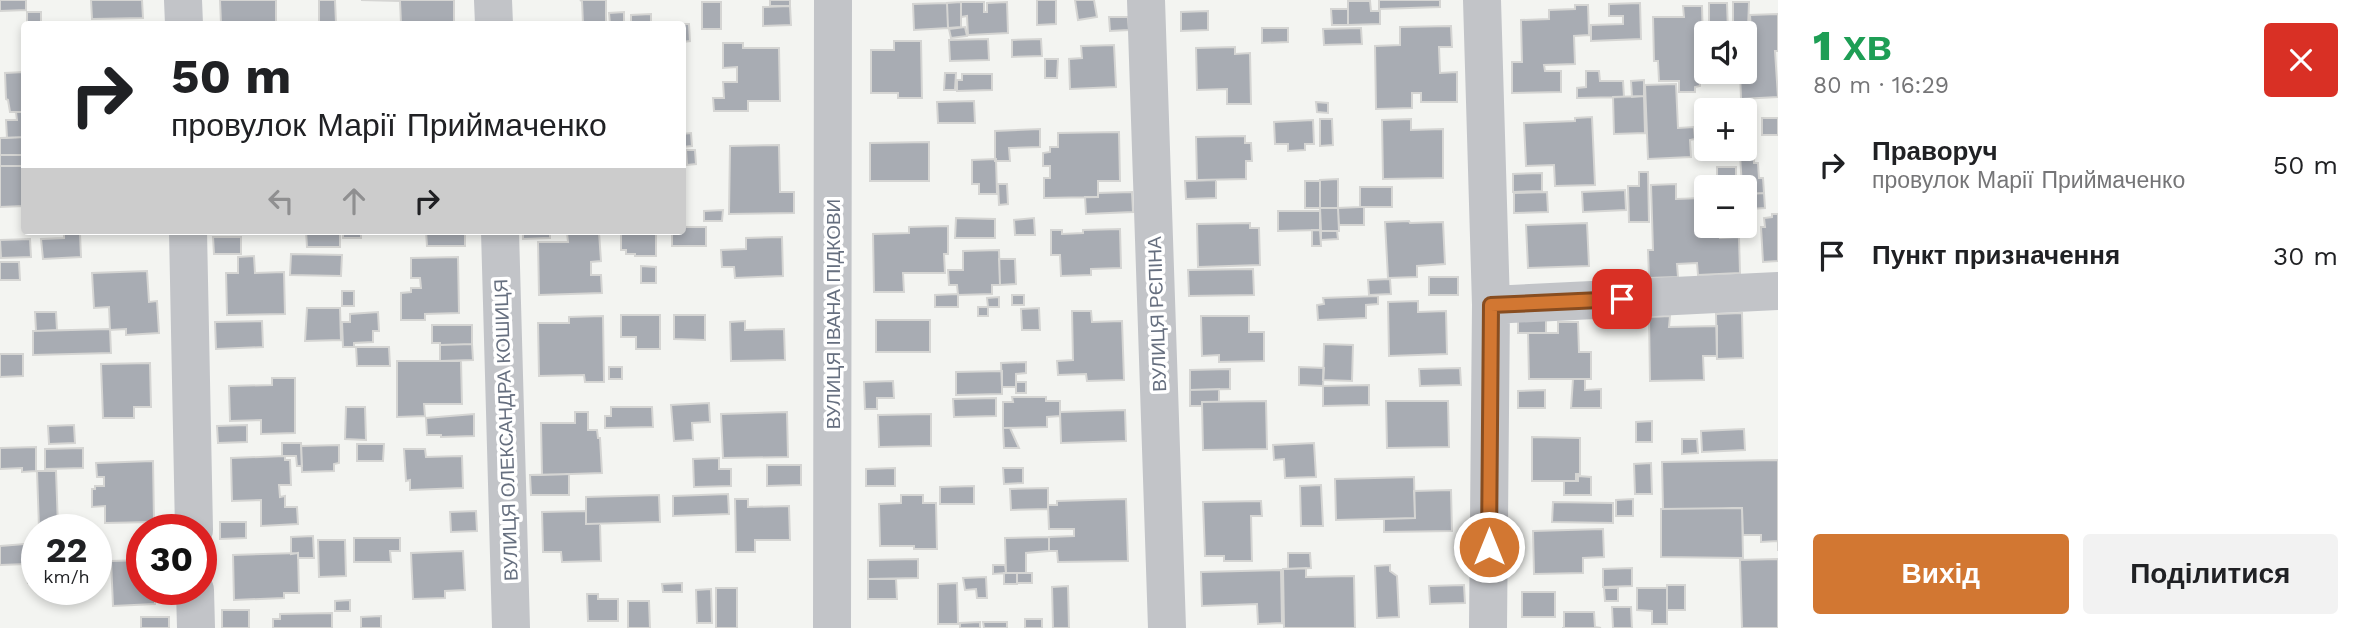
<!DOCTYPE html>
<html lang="uk">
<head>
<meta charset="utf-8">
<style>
	body { margin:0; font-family:"Work Sans",sans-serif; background:#f2f2f2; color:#202124; height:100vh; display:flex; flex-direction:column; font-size:26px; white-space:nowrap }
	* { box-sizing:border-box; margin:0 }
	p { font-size:23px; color:#757577 }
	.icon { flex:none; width:38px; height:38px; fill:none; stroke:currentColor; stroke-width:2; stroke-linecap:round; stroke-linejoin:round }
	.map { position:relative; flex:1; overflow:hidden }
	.panel { display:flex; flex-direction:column; background:#fff; width:595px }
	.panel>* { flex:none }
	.guide { position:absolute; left:21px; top:21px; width:665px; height:214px; border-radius:7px; box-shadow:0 4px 10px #0003; background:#fff; color:#202124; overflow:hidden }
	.tools { position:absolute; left:1694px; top:21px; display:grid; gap:14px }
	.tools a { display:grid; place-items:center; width:63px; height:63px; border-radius:7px; background:#fff; box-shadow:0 4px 10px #0003; font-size:35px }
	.speed { position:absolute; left:21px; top:514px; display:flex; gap:14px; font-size:35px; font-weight:700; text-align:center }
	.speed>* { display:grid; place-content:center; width:91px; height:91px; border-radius:50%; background:#fff; box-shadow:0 4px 10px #0003; line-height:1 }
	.speed small { font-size:18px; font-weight:400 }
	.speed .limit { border:10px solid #d22; background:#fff; color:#111 }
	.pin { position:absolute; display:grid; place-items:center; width:60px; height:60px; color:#fff; margin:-30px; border-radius:14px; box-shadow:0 4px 10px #0006 }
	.me { position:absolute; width:77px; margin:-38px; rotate:0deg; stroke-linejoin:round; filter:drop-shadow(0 0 5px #0008) }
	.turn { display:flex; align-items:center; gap:24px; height:147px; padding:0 35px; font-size:32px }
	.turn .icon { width:91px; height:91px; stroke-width:2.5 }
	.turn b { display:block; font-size:49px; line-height:60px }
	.lanes { display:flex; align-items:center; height:66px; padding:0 35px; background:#0003; justify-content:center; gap:35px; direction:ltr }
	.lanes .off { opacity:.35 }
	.round { display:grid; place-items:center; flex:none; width:74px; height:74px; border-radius:7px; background:#f2f2f2 }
	.head { display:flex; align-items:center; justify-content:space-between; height:119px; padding:0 35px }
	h1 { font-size:42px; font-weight:800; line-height:52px; color:#1e9e55 }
	.button { display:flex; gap:14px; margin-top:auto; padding:14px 35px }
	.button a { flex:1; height:80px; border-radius:7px; background:#d27732; color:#fff; font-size:28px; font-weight:800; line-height:80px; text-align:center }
	.button a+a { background:#f2f2f2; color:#202124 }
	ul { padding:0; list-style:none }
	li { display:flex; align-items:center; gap:21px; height:91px; padding:0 35px }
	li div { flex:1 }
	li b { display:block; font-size:26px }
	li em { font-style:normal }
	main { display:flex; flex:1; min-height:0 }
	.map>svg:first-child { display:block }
</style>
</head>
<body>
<main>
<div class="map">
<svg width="1778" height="628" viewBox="0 0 1778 628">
	<rect width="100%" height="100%" fill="#f3f4f1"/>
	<path fill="#a8acb3" stroke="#d5d5d3" stroke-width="2" d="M0 0H26V10L0 11Z
		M91 0H142L143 18 92 19Z
		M220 0H276V24H221Z
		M319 0H335L336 23 319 24Z
		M361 0H454V23L401 24 400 1Z
		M580 0H606V24H583L582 1Z
		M770 0H790V6H770Z
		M1037 0H1056V24L1037 25Z
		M1075 0H1094L1097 17 1078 20Z
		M1379 0H1440V7L1379 9Z
		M1348 1H1370L1371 11H1380V24L1348 25Z
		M702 2H721V29H702Z
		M961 2H984V12H987V3L1007 2 1008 33 968 35 967 16 961 17Z
		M961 2V27L948 28 947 3Z
		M1733 2H1749L1748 29H1733Z
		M947 3 948 28 914 30 913 4Z
		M1640 3 1641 39 1591 41V25L1623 24V16H1609V4Z
		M1709 3H1727L1728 31H1709Z
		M1575 5H1588L1589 35 1574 36 1575 64 1544 65 1545 71H1561V92L1512 93V62H1522L1521 20 1549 19V10L1575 9Z
		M790 6 791 25 763 26V7Z
		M1683 6H1702L1704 77H1700V86L1695 87V92H1679V81H1659L1658 61H1654L1653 17H1684Z
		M1331 9H1348V25H1332Z
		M1208 11V30L1181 31V12Z
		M27 12H41V24H27Z
		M624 12V24H610L609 13Z
		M651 14V24H631V15Z
		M1778 14V51H1775L1778 97 1741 99 1740 72H1745V33H1738V31H1751L1750 15Z
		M1109 17H1128L1129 30 1110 31Z
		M680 24H689L690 41 682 42V24Z
		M1451 26 1452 47H1439L1440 73 1457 72V102H1421V93H1412V108L1376 109 1375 46 1400 45V27Z
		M965 27 967 36 951 38 949 29Z
		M1262 28H1288V42L1262 43Z
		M1361 28 1362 44 1324 45 1323 29Z
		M988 39 989 60 950 61 949 40Z
		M1041 39 1042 56 1012 57V40Z
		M894 41H921L922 98H898V93H871V50H894Z
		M723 43H743V48H779L780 101H748V111H714L713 98H724L723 82H737V67L723 68Z
		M1114 45 1116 87 1070 89 1069 59 1082 58 1081 46Z
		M1235 47V54L1250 53 1251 104H1227V89L1197 90 1196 48Z
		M1045 59H1058L1057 78H1045Z
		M1586 71H1599L1600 81H1623L1624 97 1577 98V88L1586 87Z
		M24 72V112H10L8 100 6 99 5 73Z
		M945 73H956L955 90H944Z
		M962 74H992V90L957 91V80H962Z
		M1644 80V96L1632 97 1631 81Z
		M1676 84 1678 128 1694 127 1695 139 1690 140 1691 157 1648 159 1645 85Z
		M1644 96 1645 133 1614 134 1613 97Z
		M974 101 975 123H938L937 102Z
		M1316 102 1328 103V113L1317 112Z
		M16 112H24V137L7 138 6 120H17Z
		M1700 115H1706V135H1700Z
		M1592 117 1595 185 1555 186 1554 165 1526 166 1524 123 1575 121V118Z
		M1762 118H1778V135H1762Z
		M1320 119H1332L1333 145 1320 146Z
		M1411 119V130L1443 129V178L1383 179 1382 120Z
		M1313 120 1314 144H1305V150L1288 151V144H1275L1274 122Z
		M1040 129V147L1009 148 1010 161H995V131Z
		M1119 132 1120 181H1098V197L1044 198V178H1050V166H1043V153L1050 152V147H1058V133Z
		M691 133 692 146 682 147V134Z
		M1245 136V143H1251L1252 161H1246V179L1197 180 1196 137Z
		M24 137V155H0V138Z
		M929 142V181H870V143Z
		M779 145 780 192H794V213L729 214 730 146Z
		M686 150H695L696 164 687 165Z
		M1754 154V163H1758L1759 178H1763L1764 193 1745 194V187H1742L1740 155Z
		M0 155H24V166H0Z
		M996 159 997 194H979V184H972V160Z
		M0 166H24V206L0 207Z
		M1717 167H1736V187H1717Z
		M1639 172H1648L1649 222H1629L1628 186H1639Z
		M1542 173V191L1513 192V174Z
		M1338 179V208H1320V180Z
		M1216 180V198L1186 199 1185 181Z
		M1305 181H1320V208H1305Z
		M998 184H1007L1008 204 999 205Z
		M1676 184V199L1702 198V209H1706V226H1714L1715 232H1720V238L1739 237 1740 273 1698 275 1697 263 1677 264 1678 277 1649 278 1648 250H1653L1651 185Z
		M1360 187H1392V207H1360Z
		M1625 190 1626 210 1583 212 1582 192Z
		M1132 192 1133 212 1086 214 1085 197H1098V193Z
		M1547 192 1548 212 1514 213V193Z
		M1764 193 1765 208 1750 209 1749 194Z
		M1360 207H1364V225H1339L1338 208Z
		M1320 208H1338L1339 231H1321Z
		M723 210 722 221H704V211Z
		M1278 211H1320V230L1278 231Z
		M1772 214H1778V261L1763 262 1761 227H1765L1764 218 1772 217Z
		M956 218 995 219V238H955Z
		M1034 218 1035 235H1015L1014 220Z
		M1409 221 1410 223 1443 222 1445 264 1417 266V277L1388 278 1385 222Z
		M1250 223V228H1259L1260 265 1198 267 1197 224Z
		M1587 223 1589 266 1528 268 1526 225Z
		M948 226V254H944L945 273H903L904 292H874L873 234 909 233V227Z
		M682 227H706V246H672V231H682Z
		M1120 229 1121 268 1091 269V275L1061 276 1060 255H1051V230H1062V234L1083 233V230Z
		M1312 230H1320L1321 246H1312Z
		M306 231H340V247H307Z
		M343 231H361V238H343Z
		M426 231H465V246H427Z
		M523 231H550V238L523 239Z
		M635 231H656V256H635V254H626V250H621V233H635Z
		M1321 231H1337L1338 239 1321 240Z
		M599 232 601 261 591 262V275H601L602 293 539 295 538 242H568L567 233Z
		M80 233 81 257 43 259 41 239 64 238V234Z
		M213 237H241V254H214Z
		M782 237 783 276 735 278 734 267H722L721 250 746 249V238Z
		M30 239 31 257 1 258 0 240Z
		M999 250 1000 285H992V294L958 295 957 285H949L948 270H963V251Z
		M291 254 342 255 341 276 290 275Z
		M254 256 255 273 284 272 285 314 227 315 226 273H238V257Z
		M458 257 459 313 425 314V320H401V293L411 292V288H421L420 278H411V258Z
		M999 259H1015L1016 284 1000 285Z
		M0 262H19L20 280H0Z
		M641 266 656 267V283H641Z
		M1253 269 1254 295 1189 296 1188 270Z
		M147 271 149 302 157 301 159 333 126 335V329L110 330 109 307 94 308 92 273Z
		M1429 277H1458V295H1429Z
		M1390 279 1391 294 1369 295 1368 280Z
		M342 291H354V306H342Z
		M958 294V307H935V295Z
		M1012 295H1024V305H1012Z
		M1378 296V304L1366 305V318L1318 320 1317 305 1324 304 1323 298Z
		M999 297V307H988L987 298Z
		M1418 301V312L1446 311 1447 354 1389 356 1388 302Z
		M978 307H988V316H978Z
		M307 308H340L341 340 305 341Z
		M1039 308 1040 330H1022L1021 309Z
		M1072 311H1091L1092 322 1122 321 1124 380 1087 381 1086 374 1058 375 1057 361 1073 360Z
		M35 312H56L57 330 36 331Z
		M378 312 379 331H373V342L354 343V347H343L342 322H350V314Z
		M1742 313 1743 358 1717 359 1716 314Z
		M621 315H660V349H636V337H621Z
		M674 315H705V340L674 339Z
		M603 316 604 382H585L584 375 539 376 538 323H569V317Z
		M1201 316H1249V332H1264V361L1219 362V355L1202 356Z
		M1670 316 1669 327 1717 326V356H1703L1704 380 1650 381 1649 317Z
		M1546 317V333H1518V318Z
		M876 320H930V352H876Z
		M262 321 263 347 216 349 215 322Z
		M745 321V330L784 329 785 360 731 361 730 322Z
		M1558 322H1578L1579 352H1591V379H1529L1528 333H1558Z
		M432 325H472V344L440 345V343H432Z
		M110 329 111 353 33 355V331Z
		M472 344 473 360 440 361V345Z
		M1324 344 1353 345 1352 381 1323 380Z
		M356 347H389L390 366H357Z
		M0 354H23V376L0 377Z
		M397 361H461L462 404H424L425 416 397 417Z
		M1026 362V373L1016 374V387H1002L1001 363Z
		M150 363 151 407H134V418H103L101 364Z
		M609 367H622V379H609Z
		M1299 367 1324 368 1323 386 1299 385Z
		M1460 368 1461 385 1420 386 1419 369Z
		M1230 369V389L1190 390V370Z
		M1002 371V394L956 395V372Z
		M272 378H295V433L261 434V420L230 421 229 386 272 385Z
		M1573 379H1585V390L1601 389V408H1571Z
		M893 381 894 398H877V409H865L864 382Z
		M1016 382H1026V393H1016Z
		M1369 385V405L1323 406V386Z
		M1219 389V402H1202V406H1190V390Z
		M1545 390V408H1518V391Z
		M1012 397H1046V401H1060V416L1047 417V427L1003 428V402H1013Z
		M996 398V416L954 417 953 399Z
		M1266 401 1267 449 1203 450 1202 402Z
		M1386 401H1448L1449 447 1387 448Z
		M709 403 710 422 692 423 693 440 674 441 671 405Z
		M346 407H365L366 440 345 439Z
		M611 407H652L653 427 605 428V416H611Z
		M1125 410 1126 441 1061 443 1060 412Z
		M575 412H588V430H597L598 438H600L602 473 542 475 541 423H575Z
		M787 412 788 457 723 458 721 414Z
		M474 414V436L441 437V435H427L426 418Z
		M931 414V446L879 447 878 415Z
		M1652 421V442H1636V422Z
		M74 425 75 443 49 444 48 426Z
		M247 425V442L218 443 217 426Z
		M1003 428H1010L1019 448H1004Z
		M1744 429 1745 450 1702 452 1701 431Z
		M1532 437 1580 438V474H1576V481H1532Z
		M1682 439H1697L1698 453 1682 454Z
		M282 443H301L302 466H297L296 456H282Z
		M1314 443 1316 477 1285 478 1284 459 1274 460 1273 445Z
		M357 444H384L383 461H357Z
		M339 445V463L334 464V471L302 472 301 446Z
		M36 447V471L22 472V468L0 469V448Z
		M83 448V468L45 469V449Z
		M404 449H425L426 457 462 456 463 488 410 490V480L406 481Z
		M285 456V460H290L291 485H279L280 497 285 496V507H297L298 524 261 526V500L232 501 231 458Z
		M719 458V469H731V486L694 487 693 459Z
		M1778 460V551V541L1761 542V535H1743L1742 508 1663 509 1662 462Z
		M153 461 154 522 105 523V506L92 507V489H95V486H104V477H97L96 463Z
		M1651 463 1652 494H1635L1634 464Z
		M767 465H801V485L767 486Z
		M895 468V486H866V469Z
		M1003 468H1023V483L1004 484Z
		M37 471H56L58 527 39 528Z
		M569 474V495H531L530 475Z
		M1578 476 1591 477V495H1564V481H1578Z
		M1414 477 1415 518 1336 520 1335 479Z
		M1321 485 1323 526H1301L1300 486Z
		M974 486V504H940V487Z
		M1048 488V509L1011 510 1010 489Z
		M1451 490 1452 531 1384 532V519L1415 518 1414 491Z
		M728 494 729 514 673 516V496Z
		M659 495 660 522 586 524V497Z
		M901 495H923V503H936L937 549H914V546H880L879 504 901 503Z
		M735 499H748V507L789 506 790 540H755V552H736Z
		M1126 499 1128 561 1058 562 1057 551H1049V537L1074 536V529H1049L1048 505H1057V501Z
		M1633 499V516H1616V500Z
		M1261 501 1262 516H1251L1252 561H1224V556H1205L1203 502Z
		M1553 502 1613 503V523L1552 522Z
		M1742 508 1743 558 1661 557V509Z
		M476 511 477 531 451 532 450 512Z
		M586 511V524H600L601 561 562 562 561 552H543L542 512Z
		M220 522H246V538L220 539Z
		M1603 529 1604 557 1583 558V573L1534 574 1533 531Z
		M313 536 314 558H298V553L291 554V537Z
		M1049 537V551L1026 553V573H1006L1005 538Z
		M354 538H400V551H390L391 562H354Z
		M318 540H345L346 576 319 577Z
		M37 543V583H28L27 564 0 565V546Z
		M463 551 465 590 445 591V598L413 599 411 553Z
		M298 553 299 593H284V598L234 600 233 555Z
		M1288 553H1310L1311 568 1288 569Z
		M918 559V578L868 579V560Z
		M1778 559V628H1742L1740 560Z
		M142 560V590H155V604L113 606 111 561Z
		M993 565H1005L1006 573 993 574Z
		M1390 565V571L1397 576 1399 617 1377 618 1375 566Z
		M1306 568V577L1354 576 1355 628H1284L1283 569Z
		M1632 568V586L1603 587V569Z
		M1281 570 1282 623 1258 624 1257 604 1202 606 1201 572Z
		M1004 573H1017V584H1004Z
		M1017 573H1032V583H1017Z
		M986 577 987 598H977L976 589 965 590 963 578Z
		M868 579H896L897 599H868Z
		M682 583V592H663L662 584Z
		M957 583 958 624H938V584Z
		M1464 585 1465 603 1430 604 1429 586Z
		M1667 585H1685V610H1667Z
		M1068 586 1069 628H1053L1052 587Z
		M716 588H737V628H716Z
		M1604 588H1618V601H1605Z
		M1637 588H1667V624H1652V611L1637 610Z
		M711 589 712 623H697L696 590Z
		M1522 592H1555V617H1522Z
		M587 594H598V599H618V621H588Z
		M350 600V611H335V601Z
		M628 601H649L650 628H628Z
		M1612 607H1631L1632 628H1613Z
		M222 610H249V628H222Z
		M1564 612H1594L1595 627 1601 628H1562H1564Z
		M332 613V628H273V619H280V614Z
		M381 616V628H361V617Z
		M141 617H169V628H141Z
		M1025 619H1042V628H1025Z
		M980 622V628H960V623Z
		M983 622H1007V628H984Z"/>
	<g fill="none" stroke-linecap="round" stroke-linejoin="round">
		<path stroke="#c2c4c8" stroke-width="38" d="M183 0 184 24
			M493 0 494 24
			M1146 0 1167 628
			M1482 0 1491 305 1488 628
			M188 231 194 530
			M500 231 511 628
			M1491 305 1778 291
			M195 590 196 628
			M832 628 833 0"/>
	</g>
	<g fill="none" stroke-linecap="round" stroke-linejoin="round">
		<g stroke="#884d20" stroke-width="18">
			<path id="route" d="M1489 547 1491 305 1622 299"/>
		</g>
		<use href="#route" stroke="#d27732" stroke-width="12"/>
	</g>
	<g text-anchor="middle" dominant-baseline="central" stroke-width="7" stroke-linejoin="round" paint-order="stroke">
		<g font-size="19" fill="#666f7f" stroke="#fff">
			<text transform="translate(833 314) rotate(-90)">ВУЛИЦЯ ІВАНА ПІДКОВИ</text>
			<text transform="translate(1157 314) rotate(-92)">ВУЛИЦЯ РЄПІНА</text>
			<text transform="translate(506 430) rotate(-92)">ВУЛИЦЯ ОЛЕКСАНДРА КОШИЦЯ</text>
		</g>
	</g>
</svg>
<div class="tools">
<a><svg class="icon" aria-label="sound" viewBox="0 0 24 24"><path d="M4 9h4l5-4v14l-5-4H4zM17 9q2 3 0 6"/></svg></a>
<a>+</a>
<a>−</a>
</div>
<div class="speed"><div>22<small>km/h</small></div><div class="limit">30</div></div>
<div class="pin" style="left:1622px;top:299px;background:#d93025"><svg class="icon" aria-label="arrive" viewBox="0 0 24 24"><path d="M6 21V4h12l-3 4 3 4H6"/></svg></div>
<svg class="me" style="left:1489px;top:547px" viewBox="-20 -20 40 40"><circle r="17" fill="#d27732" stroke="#fff" stroke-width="3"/><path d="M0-11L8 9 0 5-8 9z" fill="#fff"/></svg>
<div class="guide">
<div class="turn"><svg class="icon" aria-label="right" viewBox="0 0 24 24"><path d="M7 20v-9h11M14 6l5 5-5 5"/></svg><div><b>50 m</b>провулок Марії Приймаченко</div></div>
<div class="lanes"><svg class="icon off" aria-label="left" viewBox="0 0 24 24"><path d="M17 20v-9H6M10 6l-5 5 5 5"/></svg><svg class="icon off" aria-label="ahead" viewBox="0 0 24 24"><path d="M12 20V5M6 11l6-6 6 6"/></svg><svg class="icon" aria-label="right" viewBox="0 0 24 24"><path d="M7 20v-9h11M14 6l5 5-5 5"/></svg></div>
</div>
</div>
<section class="panel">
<div class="head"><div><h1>1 хв</h1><p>80 m · 16:29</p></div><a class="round" style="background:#d93025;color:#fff"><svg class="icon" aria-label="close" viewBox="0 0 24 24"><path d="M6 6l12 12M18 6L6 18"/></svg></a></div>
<ul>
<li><svg class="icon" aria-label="right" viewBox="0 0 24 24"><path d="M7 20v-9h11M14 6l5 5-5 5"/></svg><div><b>Праворуч</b><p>провулок Марії Приймаченко</p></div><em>50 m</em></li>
<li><svg class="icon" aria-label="arrive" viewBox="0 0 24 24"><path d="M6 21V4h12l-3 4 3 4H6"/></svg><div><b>Пункт призначення</b></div><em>30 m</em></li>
</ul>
<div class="button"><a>Вихід</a><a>Поділитися</a></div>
</section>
</main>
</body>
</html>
